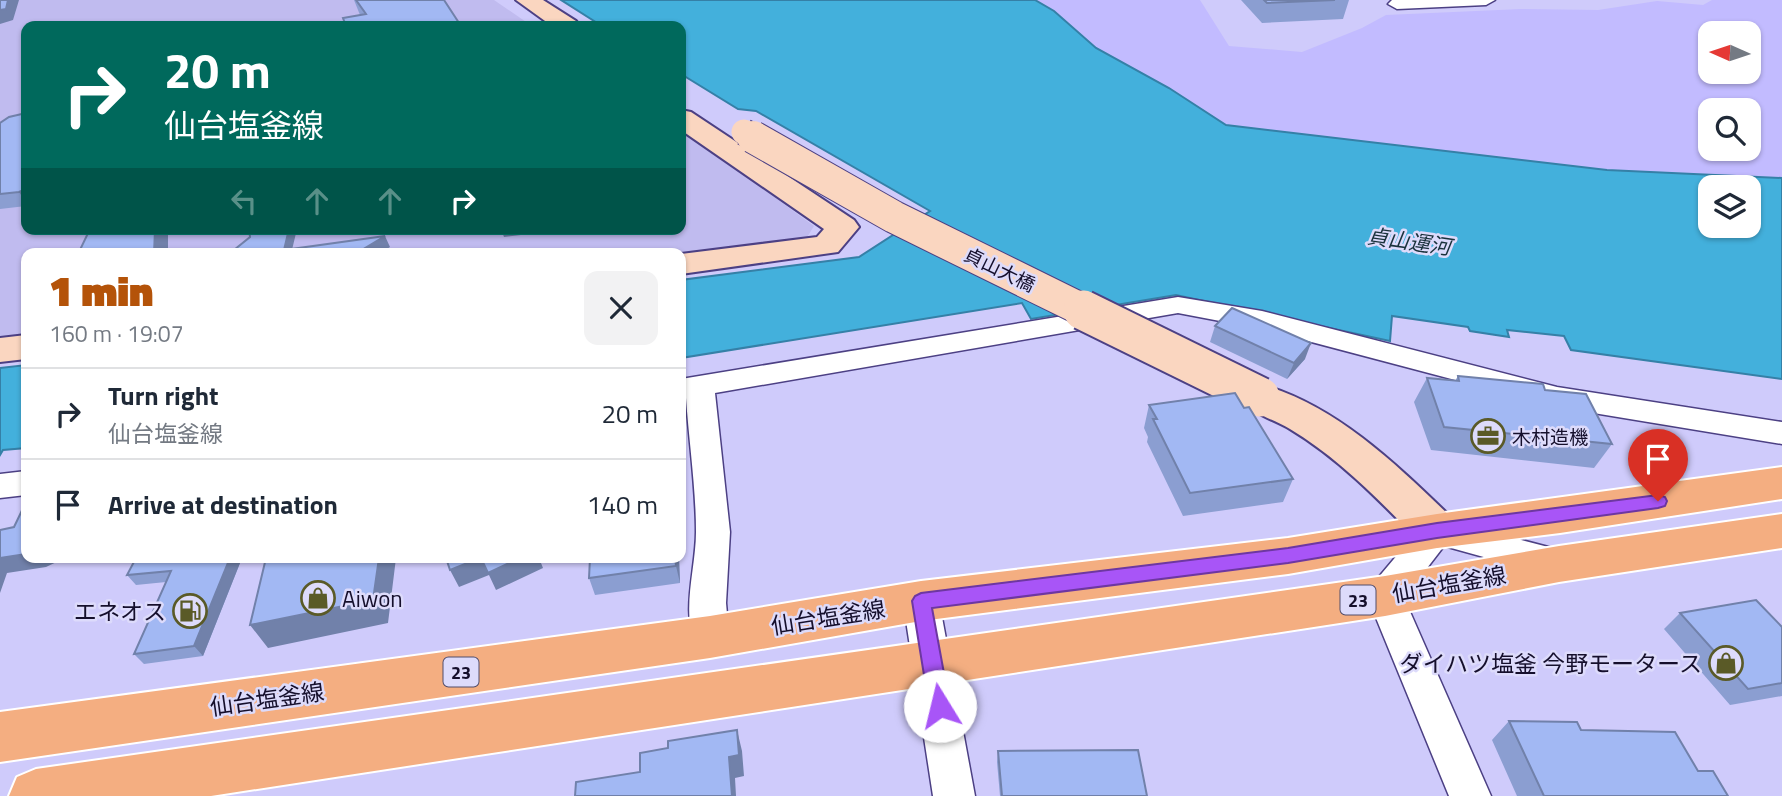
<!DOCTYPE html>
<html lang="en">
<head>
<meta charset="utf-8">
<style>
	body { margin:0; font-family:"Titillium Web","Noto Sans JP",sans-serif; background:#f2f2f3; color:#1f2937; height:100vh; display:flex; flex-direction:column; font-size:26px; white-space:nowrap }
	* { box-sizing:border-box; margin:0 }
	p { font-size:23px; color:#747a83 }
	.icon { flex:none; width:38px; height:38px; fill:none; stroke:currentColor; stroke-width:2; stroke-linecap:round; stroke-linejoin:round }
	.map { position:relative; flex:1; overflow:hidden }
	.side { position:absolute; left:21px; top:248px; width:665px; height:315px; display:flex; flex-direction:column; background:#fff; border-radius:14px; box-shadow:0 2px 5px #0004 }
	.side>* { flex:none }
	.guide { position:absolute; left:21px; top:21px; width:665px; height:214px; border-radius:14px; box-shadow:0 2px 5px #0004; background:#00695c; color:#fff; overflow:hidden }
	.needle { width:46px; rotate:273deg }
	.controls { position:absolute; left:1698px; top:21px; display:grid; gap:14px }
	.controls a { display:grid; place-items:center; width:63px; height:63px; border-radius:14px; background:#fff; box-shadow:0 2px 5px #0004; font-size:35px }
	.pin { position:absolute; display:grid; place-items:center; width:60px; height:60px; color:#fff; margin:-72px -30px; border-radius:50% 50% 50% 0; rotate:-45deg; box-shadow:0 0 7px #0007 }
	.pin .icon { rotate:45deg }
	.me { position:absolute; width:77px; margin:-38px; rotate:351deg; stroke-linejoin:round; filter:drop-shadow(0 0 5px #0008) }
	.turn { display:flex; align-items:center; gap:24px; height:147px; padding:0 28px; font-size:32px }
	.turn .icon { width:91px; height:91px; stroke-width:2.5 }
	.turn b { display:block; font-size:49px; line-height:60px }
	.lanes { display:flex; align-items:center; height:66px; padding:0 28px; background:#0003; justify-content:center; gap:35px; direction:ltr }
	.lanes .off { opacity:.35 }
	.round { display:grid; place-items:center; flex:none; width:74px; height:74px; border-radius:14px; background:#f2f2f3 }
	.headline { display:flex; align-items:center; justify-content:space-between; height:119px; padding:0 28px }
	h1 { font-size:42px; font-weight:800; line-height:52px; color:#b45309 }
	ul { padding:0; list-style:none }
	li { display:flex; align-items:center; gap:21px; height:91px; padding:0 28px; border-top:2px solid #e0e1e3 }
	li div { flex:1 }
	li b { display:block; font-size:26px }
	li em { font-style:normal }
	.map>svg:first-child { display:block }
</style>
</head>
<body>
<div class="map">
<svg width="1782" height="796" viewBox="0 0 1782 796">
	<rect width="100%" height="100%" fill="#cfcbfb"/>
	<path fill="#c0bbef" d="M0 0H494L532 26H26V229H681V129L814 226 806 239 681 254H26V336L0 340Z"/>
	<path fill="#c2bbff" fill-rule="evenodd" d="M1035 0H1200L1229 46 1302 52 1362 28 1386 15 1521 9 1598 10 1657 1 1703 5 1712 0H1782V178L1607 170 1226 125 1169 88 1096 48 1054 11ZM1710 33H1748V72H1710ZM1710 110H1748V149H1710Z"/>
	<path fill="#43b0dc" stroke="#3580a7" stroke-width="2" fill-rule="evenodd" d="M561 0H1035L1054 11 1096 48 1169 88 1226 125 1607 170 1782 178V379L1571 350 1564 336 1507 330 1509 337 1470 331 1468 327 1392 316 1390 341 1176 295 1031 319 1022 303 681 358V280L859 257 930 211 756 111 738 109 681 74V26H602ZM1710 187H1748V226H1710Z
		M26 365V448L3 450 0 455V368Z"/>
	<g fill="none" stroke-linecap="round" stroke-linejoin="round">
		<g stroke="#4c4084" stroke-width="3">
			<path id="street" d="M1392 0H1495L1486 5 1397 9 1388 4Z
				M1178 297 1262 311 1557 387 1782 422V444L1557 407 1262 329 1178 313 715 393 730 532 726 603 729 637 723 648 710 653 697 648C680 613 696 569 696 532 696 488 689 442 686 398L681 399V379Z
				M26 471V495L0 498V474Z
				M1437 518 1556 549 1568 553 1573 563 1568 573 1556 577 1444 546 1404 598 1491 796H1449L1367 596 1372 585 1425 522Z
				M921 586 934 590 939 601 975 796H933L903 601 908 590Z"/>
		</g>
		<g stroke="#4c4084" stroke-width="4">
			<path id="secondary" d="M516 0H543L576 21 580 26H552Z
				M681 110 691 112 854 220 859 227 838 252 681 274V254L817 237 824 229 681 130Z
				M26 335V359L0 362V338Z
				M1260 384C1336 405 1397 465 1453 519L1459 531 1453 543 1437 548 1421 543C1381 502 1340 459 1290 429 1273 419 1251 414 1241 397L1246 388Z"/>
		</g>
		<g stroke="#fff" stroke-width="4">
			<path id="primary" d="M1782 467V499L1560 533 1437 548 1288 574 921 621 710 658 0 762V712L710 616 921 581 1288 538 1437 514Z
				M1782 514V548L1559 582 1385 616 211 796H9L17 777 36 769 1385 576 1559 546Z"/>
		</g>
		<use href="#street" fill="#fff" fill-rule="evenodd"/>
		<use href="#secondary" fill="#fad6c0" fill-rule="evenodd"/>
		<use href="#primary" fill="#f4ae81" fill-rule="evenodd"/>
		<g stroke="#4c4084" stroke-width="28" stroke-linecap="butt">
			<path id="secondary-bridge-far2" d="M744 132 757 139"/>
		</g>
		<g stroke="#4c4084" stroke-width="34" stroke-linecap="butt">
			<path id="secondary-bridge-far1" d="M753 137 894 217 1087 312"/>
		</g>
		<g stroke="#4c4084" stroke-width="43" stroke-linecap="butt">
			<path id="secondary-bridge" d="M1083 310 1260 397"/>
		</g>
		<use href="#secondary-bridge-far2" stroke="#fad6c0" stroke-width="25"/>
		<use href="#secondary-bridge-far1" stroke="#fad6c0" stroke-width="32"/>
		<use href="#secondary-bridge" stroke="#fad6c0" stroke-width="39"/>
	</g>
	<path fill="#8b9ed1" d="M354 0H444L360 15Z
		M1241 0H1349L1343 19 1262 23Z
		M26 113V206L0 209V123Z
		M1215 326 1305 359 1287 379 1210 342Z
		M1458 376 1545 390 1612 444 1594 468 1431 450 1414 402 1427 378 1455 381Z
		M1149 405 1244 408 1293 479 1283 502 1183 516 1147 442 1148 437 1144 428Z
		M136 558H242L203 656 144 664 134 654 166 582 136 585 127 575Z
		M590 558H679L680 583 595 595 589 578Z
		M1680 613 1782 627V696L1730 705 1664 629Z
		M1509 721 1581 730 1698 771 1728 796H1517L1492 740Z
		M998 751 1147 796H1000L997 762Z"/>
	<path fill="#7181aa" d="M8 0H19L13 20 0 24V10Z
		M26 189V202L19 192Z
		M155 229H168V254H154Z
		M289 229H297L291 254 284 250Z
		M501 229H572L504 237Z
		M385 236 390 247 379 254H355Z
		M1311 343 1305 359 1287 379 1294 363Z
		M26 554V558H65L46 567 7 573 0 593V558Z
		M230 558H242L203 656 194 646Z
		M379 558H396L388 623 268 648 250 625Z
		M480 558H539L543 568 496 590 489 575 459 587 450 570Z
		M675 558H679L680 583 676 566Z
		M737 730 742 751 744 776 735 778 736 796H732L729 757Z"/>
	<path fill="#a2b8f3" stroke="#7181aa" stroke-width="2" d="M0 0H8L6 9 0 10Z
		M356 0H444L461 26H346L343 18 366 14Z
		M1264 0H1335L1267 3Z
		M26 113V189L19 192 0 194V123L9 117Z
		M90 229H155L154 254H78Z
		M249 229H289L284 250 385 236 355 254H229L250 237Z
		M1232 308 1311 343 1294 363 1215 326Z
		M1458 376 1543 384 1545 390 1586 394 1612 444 1444 427 1427 378 1459 381Z
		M1235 393 1244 408 1249 407 1293 479 1190 493 1153 419H1157L1149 405Z
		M26 502V554L0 558V530L14 527Z
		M136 558H230L194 646 134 654 171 571 127 575Z
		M266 558H379L373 600 250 625Z
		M446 558H480L450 570Z
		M481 558H520L488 573Z
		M590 558H675L676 566 589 578Z
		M1756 600 1782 627V683L1748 689 1680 613Z
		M1509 721 1577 722 1581 730 1675 732 1698 771H1713L1728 796H1544Z
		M737 730 739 755 729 757 732 796H575L576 782 640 772V753L668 748V741Z
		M1138 750 1147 796H1002L998 751Z"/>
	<path fill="#a855f7" stroke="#6d37a1" stroke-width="2" d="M1658 495 1665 497 1667 501 1665 506 1658 508 1437 538 1288 563 932 608 950 706 947 713 940 716 932 713 929 706 912 601 915 596 921 593 1288 548 1437 523Z"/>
	<defs>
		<g id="office-ring" transform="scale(1.75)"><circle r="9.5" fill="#dddbfb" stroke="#5a5a27" stroke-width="1.5"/><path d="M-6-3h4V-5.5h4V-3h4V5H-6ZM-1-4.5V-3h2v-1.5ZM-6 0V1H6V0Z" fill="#5a5a27"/></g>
		<g id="shop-ring" transform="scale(1.75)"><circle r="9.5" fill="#dddbfb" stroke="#5a5a27" stroke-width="1.5"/><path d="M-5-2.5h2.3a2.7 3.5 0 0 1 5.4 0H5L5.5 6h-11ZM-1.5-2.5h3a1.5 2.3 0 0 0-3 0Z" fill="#5a5a27"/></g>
		<g id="fuel-ring" transform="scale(1.75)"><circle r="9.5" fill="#dddbfb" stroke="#5a5a27" stroke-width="1.5"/><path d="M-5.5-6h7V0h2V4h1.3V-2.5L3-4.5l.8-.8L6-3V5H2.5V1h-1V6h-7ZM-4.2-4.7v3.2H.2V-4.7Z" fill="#5a5a27"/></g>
	</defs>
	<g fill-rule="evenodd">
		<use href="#office-ring" x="1488" y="436"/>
		<use href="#shop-ring" x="318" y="598"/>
		<use href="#fuel-ring" x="190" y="611"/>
		<use href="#shop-ring" x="1726" y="663"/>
	</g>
	<g text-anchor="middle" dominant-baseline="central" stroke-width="5" stroke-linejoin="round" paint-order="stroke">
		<g fill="#dddbfb" stroke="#514c6a" stroke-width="2">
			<rect x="1340.5" y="585.5" width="35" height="29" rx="5"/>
			<rect x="443.5" y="657.5" width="35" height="29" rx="5"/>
		</g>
		<g font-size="18" font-weight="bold" fill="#150f2c">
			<text x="1358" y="600">23</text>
			<text x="461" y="672">23</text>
		</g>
		<g font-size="19" fill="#150f2c" stroke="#dddbfb">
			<text transform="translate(1000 269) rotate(26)">貞山大橋</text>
		</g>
		<g font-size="19" fill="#150f2c" stroke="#dddbfb" text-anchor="start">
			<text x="1512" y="436">木村造機</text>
		</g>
		<g font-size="21" font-style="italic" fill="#1a323c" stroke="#dddbfb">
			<text transform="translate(1409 241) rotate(8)">貞山運河</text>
		</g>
		<g font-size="23" fill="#150f2c" stroke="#dddbfb">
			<text transform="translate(1449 584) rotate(-10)">仙台塩釜線</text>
			<text transform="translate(828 617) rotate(-9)">仙台塩釜線</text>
			<text transform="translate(267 699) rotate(-8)">仙台塩釜線</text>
		</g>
		<g font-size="23" fill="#150f2c" stroke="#dddbfb" text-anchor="end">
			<text x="342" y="598" text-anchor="start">Aiwon</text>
			<text x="166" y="611">エネオス</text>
			<text x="1702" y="663">ダイハツ塩釜 今野モータース</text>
		</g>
	</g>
</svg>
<div class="controls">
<a><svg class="needle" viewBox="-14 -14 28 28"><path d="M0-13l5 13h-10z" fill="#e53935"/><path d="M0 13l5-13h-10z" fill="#747a83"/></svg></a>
<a><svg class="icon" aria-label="search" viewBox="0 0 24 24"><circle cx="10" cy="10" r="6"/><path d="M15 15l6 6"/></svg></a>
<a><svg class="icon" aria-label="layers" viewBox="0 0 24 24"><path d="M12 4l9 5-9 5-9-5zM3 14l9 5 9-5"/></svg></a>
</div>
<div class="pin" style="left:1658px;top:501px;background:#d93025"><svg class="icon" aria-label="arrive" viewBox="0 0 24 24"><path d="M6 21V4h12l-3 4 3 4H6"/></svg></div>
<svg class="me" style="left:940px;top:706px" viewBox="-20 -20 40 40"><circle r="19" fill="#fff"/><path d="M0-13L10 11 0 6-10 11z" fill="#a855f7"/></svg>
<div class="guide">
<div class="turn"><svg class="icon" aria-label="right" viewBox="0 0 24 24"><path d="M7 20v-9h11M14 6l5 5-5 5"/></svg><div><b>20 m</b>仙台塩釜線</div></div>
<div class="lanes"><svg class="icon off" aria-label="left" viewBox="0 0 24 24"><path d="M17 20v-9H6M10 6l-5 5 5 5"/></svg><svg class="icon off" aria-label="ahead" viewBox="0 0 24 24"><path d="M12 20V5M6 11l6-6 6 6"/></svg><svg class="icon off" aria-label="ahead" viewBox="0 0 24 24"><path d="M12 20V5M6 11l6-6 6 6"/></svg><svg class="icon" aria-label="right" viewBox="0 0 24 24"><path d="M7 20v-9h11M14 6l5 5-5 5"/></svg></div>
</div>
<section class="side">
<div class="headline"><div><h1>1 min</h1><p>160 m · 19:07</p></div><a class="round"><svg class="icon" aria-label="close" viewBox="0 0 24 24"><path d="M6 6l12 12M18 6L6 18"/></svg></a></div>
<ul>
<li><svg class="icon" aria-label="right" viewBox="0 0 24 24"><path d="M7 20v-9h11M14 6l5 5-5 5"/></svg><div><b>Turn right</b><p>仙台塩釜線</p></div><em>20 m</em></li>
<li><svg class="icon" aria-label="arrive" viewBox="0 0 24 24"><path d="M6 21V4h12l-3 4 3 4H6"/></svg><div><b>Arrive at destination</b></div><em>140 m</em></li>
</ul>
</section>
</div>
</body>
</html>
